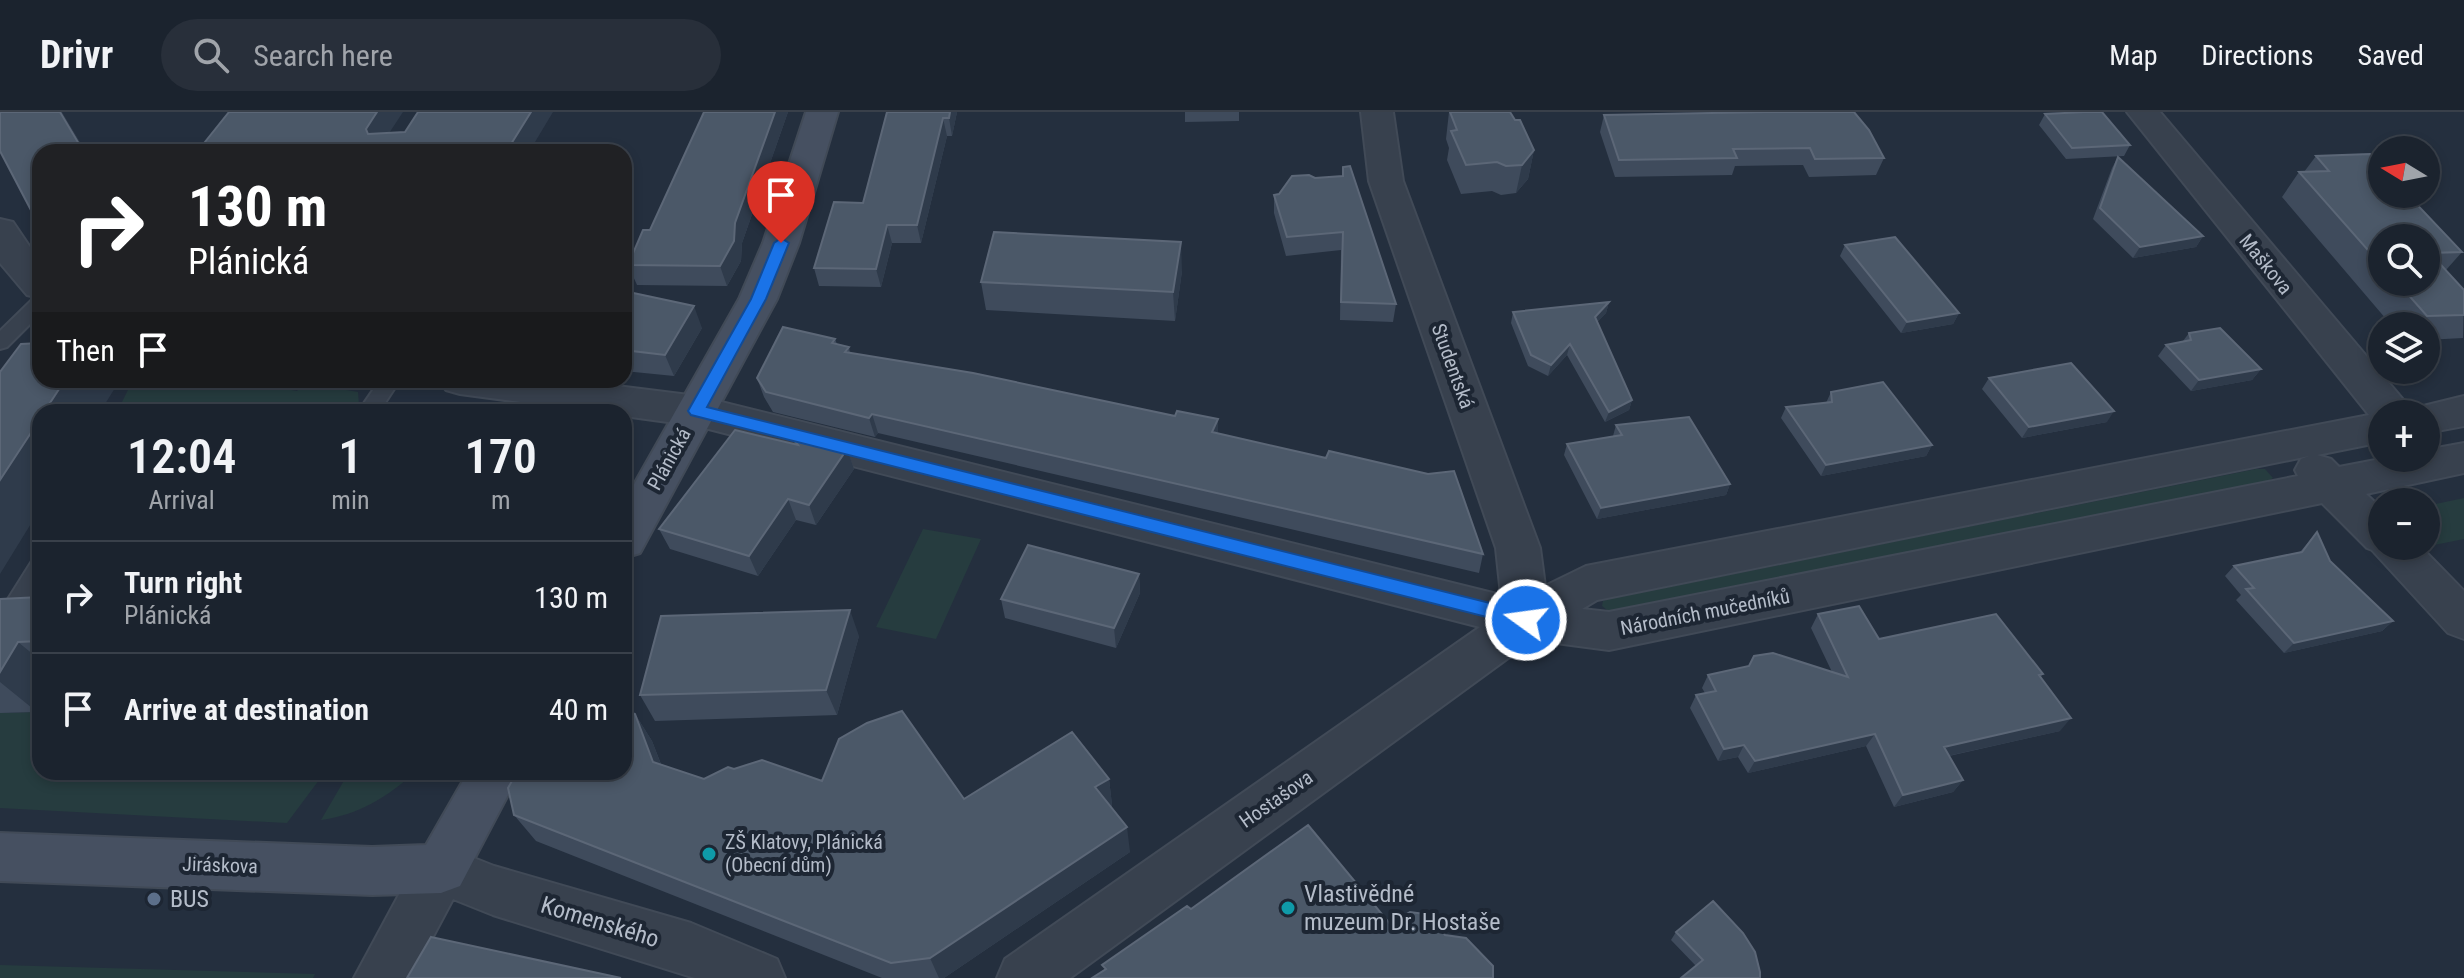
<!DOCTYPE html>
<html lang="en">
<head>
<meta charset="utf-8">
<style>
	body { margin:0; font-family:"Roboto Condensed",sans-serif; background:#282f3a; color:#f1f3f6; height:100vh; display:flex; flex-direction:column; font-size:30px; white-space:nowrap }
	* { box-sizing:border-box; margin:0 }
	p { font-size:26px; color:#a0a4aa }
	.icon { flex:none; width:44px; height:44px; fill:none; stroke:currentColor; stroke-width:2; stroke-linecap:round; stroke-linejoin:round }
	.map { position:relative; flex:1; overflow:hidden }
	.panel { position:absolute; left:32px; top:292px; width:600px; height:376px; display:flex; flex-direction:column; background:#1b232e; border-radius:24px; box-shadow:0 4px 12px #0003,0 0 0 2px #39404a }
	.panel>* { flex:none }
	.guide { position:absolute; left:32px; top:32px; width:600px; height:244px; border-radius:24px; box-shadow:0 4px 12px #0003,0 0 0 2px #39404a; background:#202124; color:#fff; overflow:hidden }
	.needle { width:52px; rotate:280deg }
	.buttons { position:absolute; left:2368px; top:24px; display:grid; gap:16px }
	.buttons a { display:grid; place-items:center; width:72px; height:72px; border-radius:50%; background:#1b232e; box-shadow:0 4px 12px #0003,0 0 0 2px #39404a; font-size:40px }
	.pin { position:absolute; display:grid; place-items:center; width:68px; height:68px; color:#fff; margin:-82px -34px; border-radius:50% 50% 50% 0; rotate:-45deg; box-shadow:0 0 8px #0007 }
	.pin .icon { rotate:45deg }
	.me { position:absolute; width:88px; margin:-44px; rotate:284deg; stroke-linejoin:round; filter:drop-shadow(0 0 6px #0008) }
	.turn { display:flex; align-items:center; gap:28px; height:168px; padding:0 24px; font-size:36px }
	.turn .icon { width:104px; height:104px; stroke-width:2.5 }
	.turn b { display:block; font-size:56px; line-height:68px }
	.then { display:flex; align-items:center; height:76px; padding:0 24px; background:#0003; gap:16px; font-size:30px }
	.eta { display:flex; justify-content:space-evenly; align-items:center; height:136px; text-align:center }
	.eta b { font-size:48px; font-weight:600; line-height:56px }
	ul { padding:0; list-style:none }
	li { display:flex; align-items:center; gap:24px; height:112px; padding:0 24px; border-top:2px solid #39404a }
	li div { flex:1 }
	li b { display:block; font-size:30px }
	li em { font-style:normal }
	header { display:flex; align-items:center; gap:48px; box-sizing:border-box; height:112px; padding:0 40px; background:#1b232e; border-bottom:2px solid #39404a }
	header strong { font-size:38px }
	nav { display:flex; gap:44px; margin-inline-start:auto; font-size:28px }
	.search { width:560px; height:72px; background:#282f3a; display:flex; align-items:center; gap:20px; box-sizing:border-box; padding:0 28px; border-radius:44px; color:#a0a4aa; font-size:30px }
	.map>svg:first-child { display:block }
</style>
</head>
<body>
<header>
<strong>Drivr</strong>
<div class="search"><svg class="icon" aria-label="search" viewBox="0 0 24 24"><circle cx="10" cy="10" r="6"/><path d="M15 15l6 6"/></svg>Search here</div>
<nav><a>Map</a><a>Directions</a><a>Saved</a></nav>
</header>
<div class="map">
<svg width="2464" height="866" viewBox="0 0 2464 866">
	<rect width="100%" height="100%" fill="#242f3e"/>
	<path fill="#263c3f" d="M133 268H276L284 269 279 276 297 279 305 271 358 280 359 293 355 300H117Z
		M2256 357H2265L2273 366 2268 369 1612 502 1602 494 1603 489 1609 487Z
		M2464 386V427L2434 433 2426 425V394Z
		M923 417 981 427 936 527 876 515Z
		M40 594V660H325L287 711 0 696V601L37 600Z
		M349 660H415C388 685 358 703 321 708Z
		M0 853 315 862 313 866H0Z"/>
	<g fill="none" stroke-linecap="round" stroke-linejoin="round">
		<g stroke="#414a57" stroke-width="4">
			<path id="lane" d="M40 185V202L7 235 0 237V219L33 187Z
				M380 268H400L379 300H358Z
				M40 446V474L19 509 11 511 3 509 0 501 3 495 32 449Z"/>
		</g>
		<g stroke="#414a57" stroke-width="4">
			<path id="street" d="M1361 0H1393L1403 69 1540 436 1545 474 1586 454 2369 303 2127 0H2160L2411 297 2464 284V314L2426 321V302H2382V330L2317 343 2331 347 2339 355 2386 346H2426V338L2464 331V361L2366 382 2382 397V434H2420L2464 479V527L2448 521 2372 438 2367 436 2322 391 1609 538 1533 528 1070 866H997L1005 847 1480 515 697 314 624 304V300H596L460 282 446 278 440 268H569L697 284 1501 483 1496 436 1369 69ZM2309 344 2301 347 2295 358 2298 364 1609 500 1582 497 1597 488Z
				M0 107 13 110 40 150V186L27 183 0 151Z
				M441 733 494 754 691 811 777 847 785 866H695L493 803 453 787 411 866H354L422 740Z"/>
		</g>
		<g stroke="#414a57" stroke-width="4">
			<path id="secondary" d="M806 0H838L799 131 777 187 640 441 624 446V390L739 187 763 131Z
				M468 660H520L460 774 441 781 372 783 0 769V721L372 735 426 733Z"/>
		</g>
		<use href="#lane" fill="#38414e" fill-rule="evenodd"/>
		<use href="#street" fill="#38414e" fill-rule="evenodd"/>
		<use href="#secondary" fill="#465061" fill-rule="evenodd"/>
	</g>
	<path fill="#3f4b5c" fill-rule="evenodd" d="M704 0H788L742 131 741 149 727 174 637 173 628 153 650 118Z
		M887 0H957L952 24H947L921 131H892L881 175 819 174 814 156 863 91Z
		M1185 0H1239V9L1185 10Z
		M1449 0 1515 8 1534 38 1528 67 1516 81 1501 83 1492 79 1461 82 1447 48 1449 36 1446 27Z
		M2045 2 2130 33 2124 44 2066 47 2039 13Z
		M1604 3 1884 46 1876 63 1809 65 1803 53 1735 54 1732 63 1615 65 1600 20Z
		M2316 44 2462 140 2446 158 2464 178 2463 226 2426 228V214H2392L2282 85 2299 60H2304ZM2382 126 2426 170H2382Z
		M2118 45 2203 124 2196 135 2133 146 2093 107 2112 56Z
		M1309 63 1396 192 1393 210 1340 208 1341 138 1286 144 1274 101V83L1279 82Z
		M1845 133 1959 201 1953 212 1901 221 1840 144Z
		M1182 159 1175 209 986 198 981 170Z
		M624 179 702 216 674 264 624 259Z
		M1609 190 1606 201 1597 210 1632 288 1629 298 1605 310 1567 243 1548 264 1528 254 1511 211 1513 200Z
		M2189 221 2261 257 2252 268 2191 279 2158 244 2166 233 2183 229Z
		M835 227 837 232 849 235 850 241 1218 322 1483 442 1479 461 878 321 875 325 773 300 764 285 757 266Z
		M1989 266 2107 310 2022 326 1982 277Z
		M1831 280 1932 333 1926 344 1821 364 1781 306 1786 295 1826 291Z
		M1616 313 1730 372 1726 383 1597 407 1564 343 1567 332 1613 324Z
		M791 323 847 337 854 357 816 413 796 408 758 464 670 437 659 417 795 333Z
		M2317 420 2330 449 2393 509 2382 519 2284 541 2236 488 2241 483 2225 464 2234 454 2300 440Z
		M1139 462 1140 481 1116 536 1005 506 1001 487Z
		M40 485V594L37 600 0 601V487Z
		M1818 502 1879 527 2043 562 2041 564 2060 619 1949 644 1963 668 1953 680 1894 695 1866 634 1748 661 1738 645 1718 649 1690 596 1696 583 1705 581 1702 576 1708 563 1832 560 1811 516Z
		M859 524 837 603 655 609 640 583Z
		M635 602 652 629 661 652 704 667 734 657 964 687 1109 667 1112 693 1111 694 1130 740 944 866H882L536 729 514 703Z
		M1676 820 1760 866 1696 854 1671 828Z"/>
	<path fill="#2f3b4b" d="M60 0H62L86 40H75Z
		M377 0H403L378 38 366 17Z
		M531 0H553L529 40H506Z
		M775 0H788L742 131 741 149 727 174 720 154Z
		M950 0H957L952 24 949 6Z
		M943 6 947 24 921 131 917 113Z
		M1534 38 1528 67 1516 81 1522 53Z
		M40 100V110L33 102Z
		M887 113 892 131 881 175 876 157Z
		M2203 124 2196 135 2133 146 2140 135Z
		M1181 130 1182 159 1175 209 1173 180Z
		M1609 190 1606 201 1592 216 1595 205Z
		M694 194 702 216 674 264 665 243Z
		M1959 201 1953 212 1901 221 1907 210Z
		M1570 232 1567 243 1548 264 1551 253Z
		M2261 257 2252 268 2191 279 2199 268Z
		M65 268H120L100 300H44Z
		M1632 288 1629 298 1605 310 1609 300Z
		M2114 299 2107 310 2022 326 2029 315Z
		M872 302 878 321 875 325 869 306Z
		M40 307V397L0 462V368Z
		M1218 307V327L1212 320Z
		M1932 333 1926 344 1821 364 1826 353Z
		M847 337 854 357 816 413 809 393Z
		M1730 372 1726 383 1597 407 1601 396Z
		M788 387 796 408 758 464 749 444Z
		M1139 462 1140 481 1116 536 1114 516Z
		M850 498 859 524 837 603 826 578Z
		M2393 509 2382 519 2284 541 2294 531Z
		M18 530 40 548V594L37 600 0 570V560Z
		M635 602 652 629 670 676 653 650Z
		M2071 606 2060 619 1934 647 1944 635Z
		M1875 622 1866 634 1748 661 1755 649Z
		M1744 633 1738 645 1718 649 1724 637Z
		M1109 667 1112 693 1099 701 1095 675Z
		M1963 668 1953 680 1894 695 1903 683Z
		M1127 715 1130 740 944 866H939L930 846Z"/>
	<path fill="#4b5868" stroke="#5c6777" stroke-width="2" d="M0 0H60L82 37 75 40H40V100L33 102 0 39Z
		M229 0H377L366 17 368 22 405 20 418 0H531L506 40H197Z
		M704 0H775L735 111 734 129 720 154 628 153 643 118H650Z
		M887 0H950L949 6H943L917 113H887L876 157 814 156 834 90 863 91Z
		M1450 0H1510L1515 8H1520L1534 38 1522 53 1506 54 1497 50 1466 53 1451 19 1457 18Z
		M1765 0H1854L1869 18 1884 46 1815 47 1810 36 1733 37 1737 46 1619 48 1604 3Z
		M2084 0H2102L2130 33 2072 36 2045 2Z
		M2370 42 2382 55V82H2407L2462 140 2430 141 2464 178V203L2427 204 2397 170H2426V126H2382V154L2299 60 2329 59 2316 44Z
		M2118 45 2203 124 2140 135 2100 96Z
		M1350 54 1396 192 1341 190 1343 120 1287 125 1274 83 1279 82 1292 64 1309 63 1315 66 1343 64V55Z
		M994 120 1181 130 1173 180 981 170Z
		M1895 125 1959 201 1907 210 1845 133Z
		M624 179 694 194 665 243 624 238Z
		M1609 190 1595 205 1632 288 1609 300 1570 232 1551 253 1531 243 1513 200Z
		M783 215 835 227 832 231 849 235 845 240 973 261 1175 304 1177 299 1218 307 1212 320 1326 346 1329 339 1428 362 1454 359 1483 442 872 302 869 306 766 280 757 266Z
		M2220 216 2261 257 2199 268 2166 233 2191 228 2189 221Z
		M40 231V268H65L44 300H40V307L0 368V260L21 232Z
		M2071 251 2114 299 2029 315 1989 266Z
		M1883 270 1932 333 1826 353 1786 295 1832 290 1831 280Z
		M1689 305 1730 372 1601 396 1567 332 1622 323 1616 313Z
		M735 318 798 333 791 323 847 337 809 393 788 387 749 444 659 417Z
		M2317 420 2330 449 2393 509 2294 531 2246 477 2254 476 2234 454 2302 440Z
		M1028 433 1139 462 1114 516 1001 487Z
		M40 485V529L18 530 0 560V487Z
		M1859 494 1879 527 1996 502 2043 562 2039 563 2071 606 1944 635 1963 668 1903 683 1875 622 1755 649 1744 633 1724 637 1696 583 1716 579 1708 563 1749 554 1754 544 1773 541 1848 565 1818 502Z
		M850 498 826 578 640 583 661 504Z
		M624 598 635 602 653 650 704 667 728 655 734 657 762 648 822 669 839 627 867 611 902 599 964 687 1072 620 1109 667 1095 675 1127 715 930 846 891 851 514 703 508 676 517 660H624Z
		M1308 713 1390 812 1410 800 1432 803 1445 823 1466 826 1493 854V866H1092L1106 857 1102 853 1187 794 1191 797Z
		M1713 789 1743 821 1755 840 1760 860V866H1681L1703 848 1676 820Z
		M431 825 621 866H407Z"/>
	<path fill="#1a73e8" stroke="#114b97" stroke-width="2" d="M781 126 789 131 766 187 707 295 1526 500 1533 502 1536 508 1533 513 1526 515 691 303 688 299 751 187 774 131Z"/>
	<g fill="#0f9aa8" stroke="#1d2633" stroke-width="3">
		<circle cx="709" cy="742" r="8"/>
		<circle cx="1288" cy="796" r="8"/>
	</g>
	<circle fill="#5c6f8a" stroke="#1d2633" stroke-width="3" cx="154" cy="787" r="8"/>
	<g text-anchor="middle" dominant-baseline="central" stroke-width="8" stroke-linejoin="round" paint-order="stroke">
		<g font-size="20" fill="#b4bcc9" stroke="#1d2633">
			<text transform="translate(2266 152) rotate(51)">Maškova</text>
			<text transform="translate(1453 254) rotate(70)">Studentská</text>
			<text transform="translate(669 347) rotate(-61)">Plánická</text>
			<text transform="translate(1705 500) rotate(-11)">Národních mučedníků</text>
			<text transform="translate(1276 687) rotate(-35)">Hostašova</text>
			<text transform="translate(220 753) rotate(2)">Jiráskova</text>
		</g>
		<g font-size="20" fill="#b4bcc9" stroke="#1d2633" text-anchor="start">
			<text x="725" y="730">ZŠ Klatovy, Plánická<tspan x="725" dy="23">(Obecní dům)</tspan></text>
		</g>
		<g font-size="24" fill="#b4bcc9" stroke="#1d2633" text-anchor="start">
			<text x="1304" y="782">Vlastivědné<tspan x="1304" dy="28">muzeum Dr. Hostaše</tspan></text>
			<text x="170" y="787">BUS</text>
		</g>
		<g font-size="24" fill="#b4bcc9" stroke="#1d2633">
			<text transform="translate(600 810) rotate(17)">Komenského</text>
		</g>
	</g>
</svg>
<div class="buttons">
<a><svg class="needle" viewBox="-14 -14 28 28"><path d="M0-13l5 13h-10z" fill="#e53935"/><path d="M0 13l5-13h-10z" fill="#a0a4aa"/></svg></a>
<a><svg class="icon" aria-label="search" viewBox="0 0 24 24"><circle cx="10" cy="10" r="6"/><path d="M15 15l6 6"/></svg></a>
<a><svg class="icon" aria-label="layers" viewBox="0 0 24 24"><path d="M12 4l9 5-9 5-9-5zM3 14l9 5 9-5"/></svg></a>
<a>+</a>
<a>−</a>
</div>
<div class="pin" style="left:781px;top:131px;background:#d93025"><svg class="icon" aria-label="arrive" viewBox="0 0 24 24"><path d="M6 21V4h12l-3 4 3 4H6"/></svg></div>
<svg class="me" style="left:1526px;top:508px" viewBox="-20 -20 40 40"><circle r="17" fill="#1a73e8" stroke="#fff" stroke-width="3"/><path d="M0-11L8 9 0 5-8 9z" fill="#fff"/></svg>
<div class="guide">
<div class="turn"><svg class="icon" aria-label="right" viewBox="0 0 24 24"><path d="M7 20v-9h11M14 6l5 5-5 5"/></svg><div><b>130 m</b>Plánická</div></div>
<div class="then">Then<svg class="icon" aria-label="arrive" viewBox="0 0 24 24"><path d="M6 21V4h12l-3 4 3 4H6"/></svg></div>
</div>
<section class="panel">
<div class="eta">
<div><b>12:04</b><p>Arrival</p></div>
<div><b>1</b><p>min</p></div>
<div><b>170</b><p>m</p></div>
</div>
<ul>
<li><svg class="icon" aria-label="right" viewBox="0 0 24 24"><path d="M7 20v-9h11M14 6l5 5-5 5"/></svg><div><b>Turn right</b><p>Plánická</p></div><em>130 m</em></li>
<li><svg class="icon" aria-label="arrive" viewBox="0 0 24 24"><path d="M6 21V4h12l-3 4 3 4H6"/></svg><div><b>Arrive at destination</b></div><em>40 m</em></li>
</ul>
</section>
</div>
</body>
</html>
